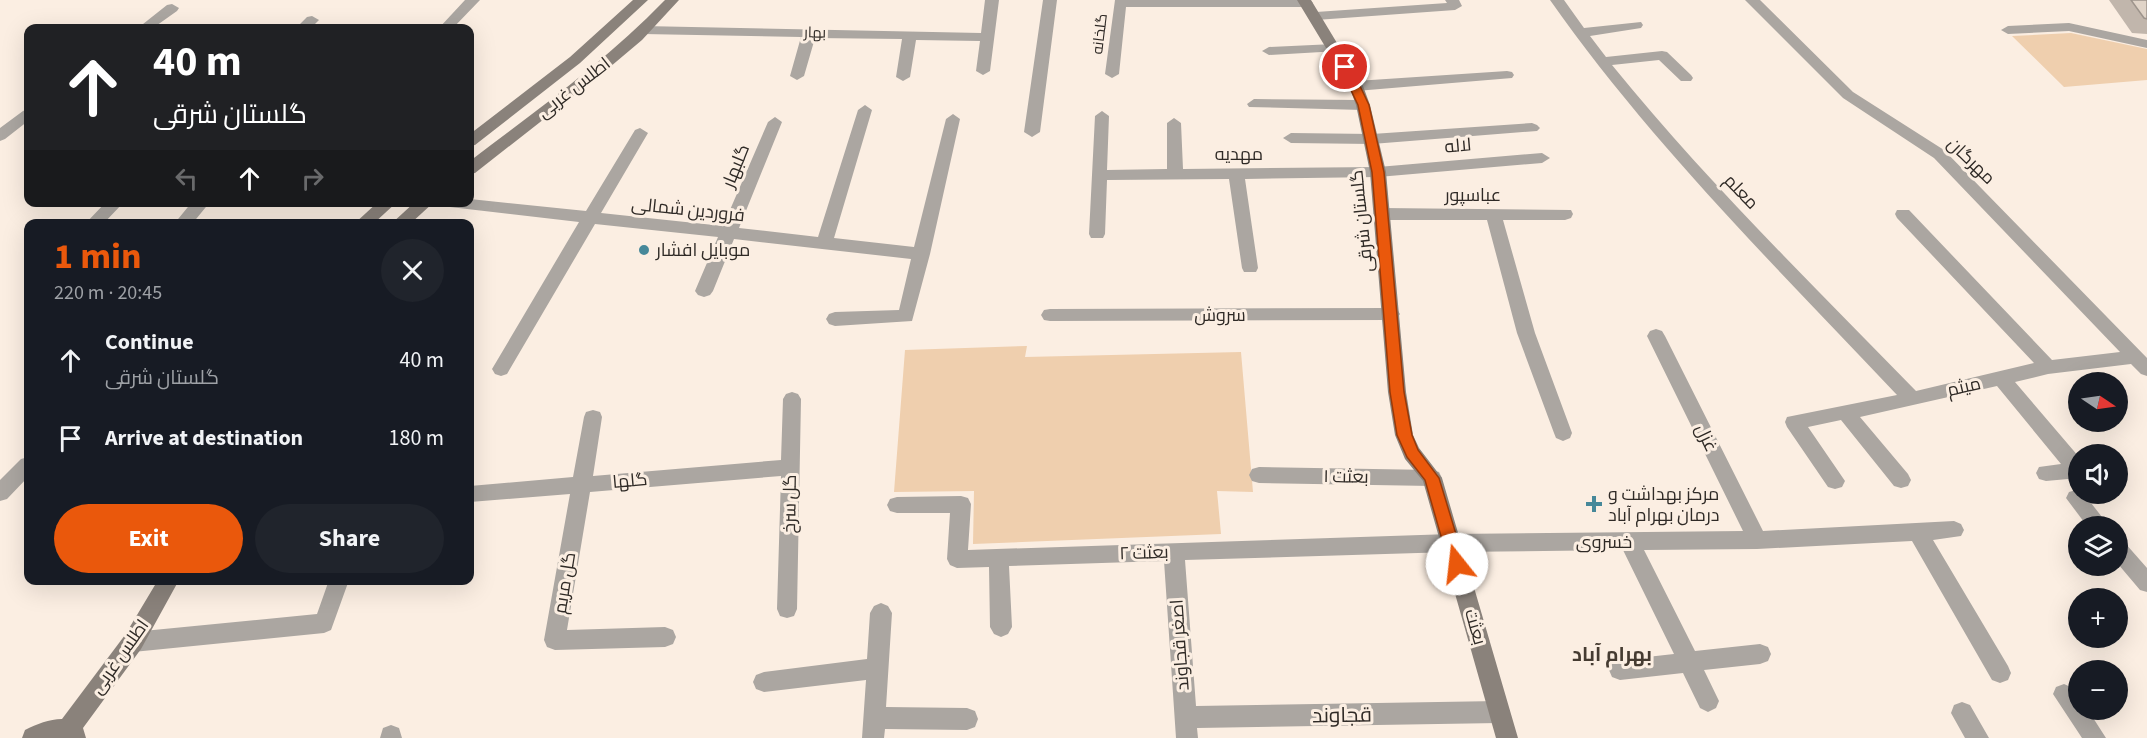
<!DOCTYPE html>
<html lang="en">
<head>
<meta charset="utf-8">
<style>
	body { margin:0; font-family:"Source Sans 3",Cairo,sans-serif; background:#20242c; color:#f1f3f6; height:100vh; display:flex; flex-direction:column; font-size:22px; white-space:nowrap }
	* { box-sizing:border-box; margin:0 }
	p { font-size:20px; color:#9ea1a6 }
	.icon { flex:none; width:33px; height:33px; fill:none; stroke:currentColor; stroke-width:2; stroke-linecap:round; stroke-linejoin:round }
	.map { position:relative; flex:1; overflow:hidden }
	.details { position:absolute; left:24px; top:219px; width:450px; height:366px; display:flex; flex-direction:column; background:#171b24; border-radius:12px; box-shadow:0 6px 24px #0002 }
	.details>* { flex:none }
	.top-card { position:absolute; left:24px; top:24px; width:450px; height:183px; border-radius:12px; box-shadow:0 6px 24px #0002; background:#202124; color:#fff; overflow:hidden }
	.needle { width:39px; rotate:103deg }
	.fabs { position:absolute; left:2068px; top:372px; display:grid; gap:12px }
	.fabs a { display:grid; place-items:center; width:60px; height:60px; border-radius:50%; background:#171b24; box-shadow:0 6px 24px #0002; font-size:30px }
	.pin { position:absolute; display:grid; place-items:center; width:51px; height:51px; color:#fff; margin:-26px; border:3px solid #fff; border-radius:50%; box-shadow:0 2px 6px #0007 }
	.me { position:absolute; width:66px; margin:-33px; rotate:344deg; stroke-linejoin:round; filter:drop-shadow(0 0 4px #0008) }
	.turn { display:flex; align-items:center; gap:21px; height:126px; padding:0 30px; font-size:27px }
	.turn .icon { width:78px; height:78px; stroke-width:2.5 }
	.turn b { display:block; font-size:42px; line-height:51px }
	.lanes { display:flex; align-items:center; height:57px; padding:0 30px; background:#0003; justify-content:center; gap:30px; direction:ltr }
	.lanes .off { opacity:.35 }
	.round { display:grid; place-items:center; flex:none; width:63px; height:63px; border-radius:32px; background:#20242c }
	.headline { display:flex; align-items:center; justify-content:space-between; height:102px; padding:0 30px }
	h1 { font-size:36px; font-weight:700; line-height:45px; color:#ea580c }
	.cta { display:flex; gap:12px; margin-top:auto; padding:12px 30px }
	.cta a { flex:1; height:69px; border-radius:36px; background:#ea580c; color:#fff; font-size:24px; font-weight:700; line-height:69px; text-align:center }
	.cta a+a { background:#20242c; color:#f1f3f6 }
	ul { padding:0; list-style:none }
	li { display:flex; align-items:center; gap:18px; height:78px; padding:0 30px }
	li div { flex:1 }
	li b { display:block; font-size:22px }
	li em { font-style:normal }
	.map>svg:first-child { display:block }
</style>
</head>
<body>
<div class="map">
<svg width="2147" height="738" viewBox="0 0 2147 738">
	<rect width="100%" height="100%" fill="#fbeee2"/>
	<path fill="#efcfae" d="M2071 33 2147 49V80L2064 87 2012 36Z
		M1027 346 1025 357 1241 352 1253 492 1217 491 1221 534 973 544 974 491 894 492 905 350Z"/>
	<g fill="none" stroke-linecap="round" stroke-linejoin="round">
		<path fill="#aba6a1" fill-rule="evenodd" d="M465 0H480L453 28H439Z
			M985 0H999L990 71 983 75 976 71 980 41 916 40 910 77 903 81 896 77 902 39 815 38 804 76 797 80 790 76 801 37 643 34 636 30 643 26 981 33Z
			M1043 0H1057L1040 132 1032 137 1024 132Z
			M1115 0H1310L1313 3 1306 7H1126L1119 74 1112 78 1105 74Z
			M1445 0H1459L1462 6 1455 10 1316 20 1309 16 1316 12 1447 3Z
			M1550 0H1564L1584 28 1641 22 1643 25 1641 28 1590 36 1606 57 1662 51 1667 52 1691 75 1693 78 1691 81H1681L1659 60 1612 65C1706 181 1812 284 1916 391L2034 363 1897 218 1895 214 1897 210H1909L2052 360 2120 352 1934 158 1843 98 1745 0H1760L1853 92 1944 150 2147 358V376L2141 374 2131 364 2048 374 2015 382 2079 457V478L2046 481 2039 479 2036 473 2039 467 2061 464 1997 386 1860 417 1908 474 1911 480 1908 486 1901 488 1894 486 1841 420 1808 427 1845 481 1842 487 1835 489 1828 487 1787 427 1785 422 1787 417 1897 395C1776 267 1649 141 1550 0Z
			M172 4 179 8 177 11 153 28H138L167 5Z
			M312 16 319 20 311 28H296L307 17Z
			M2069 23 2147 40V48L2069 31 2008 34 2001 30 2008 26Z
			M1334 44 1341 48 1339 51 1269 55 1262 51 1269 47Z
			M1507 71 1512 72 1514 75 1512 78 1356 91 1349 86 1356 81Z
			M1254 99 1363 100 1370 105 1363 110 1249 107 1247 104Z
			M865 105 872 110 834 238 914 247 946 119 953 114 960 119 930 254 912 321 835 326 829 324 826 319 829 314 835 312 899 310 911 259 734 239 713 291 710 295 704 297 698 295 695 291 718 237 595 224 507 374 501 376 495 374 492 369 495 364 579 222 450 207 442 202H470V199L586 211 635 130 640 128 648 133 601 213 723 226 768 122 775 117 782 122 739 228 818 237 858 110Z
			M28 109V121L5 139 0 141V128L23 111Z
			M1102 111 1109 116 1107 170 1167 169V123L1174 118 1181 123 1183 169 1378 167 1542 153 1550 158 1542 163 1378 177 1245 179 1258 268 1256 272H1244L1242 268 1229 179 1107 180 1105 234 1103 238H1091L1089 234 1095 116Z
			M1532 123 1537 125 1540 128 1537 131 1372 144 1291 143 1283 138 1291 133 1372 134Z
			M106 202H124L103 224H85Z
			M192 202H210L192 224H174Z
			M1382 208 1571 210 1573 214 1571 218 1565 220H1503L1535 333 1572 433 1570 438 1563 441 1556 438 1554 433 1517 333 1487 220H1382L1376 218 1374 214 1376 210Z
			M1391 308 1397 309 1400 314 1397 319 1391 320 1050 321 1044 320 1041 315 1044 310 1050 309Z
			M1656 329 1662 331 1665 336 1763 531 1954 521 1961 524 1964 530 1961 536 1933 540 2008 666 2011 673 2008 680 2000 683 1992 680 1912 541 1757 549 1644 550 1695 651 1760 644 1768 647 1771 654 1768 661 1760 664 1704 670 1719 701 1716 708 1708 712 1700 708 1683 673 1620 680 1612 677 1609 670 1612 663 1620 660 1674 654 1623 550 1451 552 1185 560 1196 706 1499 701 1507 704 1510 712 1507 720 1499 723 1197 728 1198 738H1176L1164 561 1009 566 1012 627 1008 634 1001 637 994 634 990 627 989 567 957 568 950 565 947 559 950 513H897L890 511 887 505 890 499 897 497 961 496 968 498 971 504 968 550 1451 534 1743 531 1647 336 1650 331Z
			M792 392 798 394 801 399 797 609 794 616 787 618 780 616 777 609 781 476 590 492 567 630 665 627 673 630 676 637 673 644 665 647 555 650 547 647 544 640 570 494 470 502V486L573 477 584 417 586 412 593 410 600 412 602 417 593 476 781 460 783 399 786 394Z
			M28 457V477L7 499 0 501V480L21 459Z
			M1259 467 1432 470 1439 472 1442 478 1439 484 1432 486 1259 483 1252 481 1249 475 1252 469Z
			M2076 490 2079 494H2084L2109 526H2087L2066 498 2069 492Z
			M2118 540 2125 543 2147 568V592L2140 590 2118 564Z
			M329 580H349L331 630 324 633 133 652 125 649 122 642 125 635 133 632 317 614Z
			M881 603 888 606 892 613 886 707 967 708 975 711 978 719 975 727 967 730 885 729 884 738H862L866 680 764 692 756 689 753 682 756 675 764 672 867 659 870 613 874 606Z
			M2064 684C2077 689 2079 697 2079 710H2088L2106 738H2082L2053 694 2056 687Z
			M1962 702 1970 705 1989 738H1965L1951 713 1954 705Z
			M391 725 399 728 402 738H380L383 728Z"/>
		<path fill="#8a827b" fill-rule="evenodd" d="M633 0H648L580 63 475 145 470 146V134L570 57Z
			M665 0H679L642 40 604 72 475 173 470 174V161C537 110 606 61 665 0Z
			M1297 0H1311L1363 86 1370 105 1386 172 1406 392 1413 435 1419 448 1442 478 1518 738H1496L1423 481 1405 459 1395 435 1388 392 1370 172 1356 105 1349 86Z
			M378 202H397L373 224H354Z
			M415 202H434L410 224H391Z
			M158 580H179L141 649 83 728 86 738H22L25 730C37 724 49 719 62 719L125 635Z"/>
	</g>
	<path fill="#c1b6ac" d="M2109 0H2147V34L2132 33Z"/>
	<path fill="#e0d4c8" stroke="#9d948c" stroke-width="1.5" d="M2131 0H2147V19L2144 18Z"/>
	<path fill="#ea580c" stroke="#983908" stroke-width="1.5" d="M1345 64 1351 67 1369 105 1384 172 1404 392 1412 435 1418 450 1439 478 1465 564 1462 569 1457 571 1451 569 1449 564 1425 480 1407 457 1397 435 1390 392 1372 172 1358 105 1340 67Z"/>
	<g fill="#468899" stroke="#fbeee2" stroke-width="2">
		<circle cx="644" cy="250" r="6"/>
		<path d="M1591 495h6v6h6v6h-6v6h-6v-6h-6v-6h6z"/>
	</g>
	<g text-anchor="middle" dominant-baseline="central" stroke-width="6" stroke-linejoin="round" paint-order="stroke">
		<g font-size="15" fill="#2f2a26" stroke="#fbeee2">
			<text transform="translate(815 33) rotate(1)">بهار</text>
			<text transform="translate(1100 34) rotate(-83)">گلخانه</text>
		</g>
		<g font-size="18" fill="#2f2a26" stroke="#fbeee2">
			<text transform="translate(574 88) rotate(-38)">اطلس غربی</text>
			<text transform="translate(1458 146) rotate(-5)">لاله</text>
			<text x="1239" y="154">مهدیه</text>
			<text transform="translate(1971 161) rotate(44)">مهرگان</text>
			<text transform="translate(736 166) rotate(-68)">گلبهار</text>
			<text transform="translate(1741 192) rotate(46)">معلم</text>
			<text x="1473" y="195">عباسپور</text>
			<text transform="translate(688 210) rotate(6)">فروردین شمالی</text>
			<text transform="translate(1362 221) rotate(-96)">گلستان شرقی</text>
			<text x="1220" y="315">سروش</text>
			<text transform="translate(1964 387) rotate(-13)">میثم</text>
			<text transform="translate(1706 438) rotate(64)">غزل</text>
			<text transform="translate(1346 477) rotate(1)">بعثت ۱</text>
			<text transform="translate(630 481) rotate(-5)">گلها</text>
			<text transform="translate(790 504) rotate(-89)">گل سرخ</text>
			<text x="1604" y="542">خسروی</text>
			<text transform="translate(1144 553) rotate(-2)">بعثت ۲</text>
			<text transform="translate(565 583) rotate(-81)">گل مریم</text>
			<text transform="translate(1475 627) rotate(74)">بعثت</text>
			<text transform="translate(1180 645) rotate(-94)">اصغر قجاوند</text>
			<text transform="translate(120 657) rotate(-55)">اطلس غربی</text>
		</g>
		<g font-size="18" fill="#2f2a26" stroke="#fbeee2" text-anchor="start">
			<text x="656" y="250">موبایل افشار</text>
			<text x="1608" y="494">مرکز بهداشت و<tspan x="1608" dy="21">درمان بهرام آباد</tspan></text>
		</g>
		<g font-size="20" font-weight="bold" fill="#453b31" stroke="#fbeee2">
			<text x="1612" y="655">بهرام آباد</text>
		</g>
		<g font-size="21" fill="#2f2a26" stroke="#fbeee2">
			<text transform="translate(1342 715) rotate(-1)">قجاوند</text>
		</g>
	</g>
</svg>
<div class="fabs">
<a><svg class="needle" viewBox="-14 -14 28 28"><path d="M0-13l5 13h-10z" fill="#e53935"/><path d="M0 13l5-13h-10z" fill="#9ea1a6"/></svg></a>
<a><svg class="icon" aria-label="sound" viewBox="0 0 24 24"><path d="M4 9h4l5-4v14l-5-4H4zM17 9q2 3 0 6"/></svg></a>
<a><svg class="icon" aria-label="layers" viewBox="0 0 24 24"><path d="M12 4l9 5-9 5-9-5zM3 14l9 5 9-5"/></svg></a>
<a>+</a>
<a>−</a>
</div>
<div class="pin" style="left:1345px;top:67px;background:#d93025"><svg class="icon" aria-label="arrive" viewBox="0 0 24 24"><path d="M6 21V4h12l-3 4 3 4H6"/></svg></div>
<svg class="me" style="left:1457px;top:564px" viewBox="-20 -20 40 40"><circle r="19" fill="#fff"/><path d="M0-13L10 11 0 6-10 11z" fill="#ea580c"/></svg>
<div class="top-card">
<div class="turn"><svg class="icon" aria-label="ahead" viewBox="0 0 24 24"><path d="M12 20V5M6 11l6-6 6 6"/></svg><div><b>40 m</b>گلستان شرقی</div></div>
<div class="lanes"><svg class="icon off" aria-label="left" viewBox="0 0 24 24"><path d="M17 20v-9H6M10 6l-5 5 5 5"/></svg><svg class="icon" aria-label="ahead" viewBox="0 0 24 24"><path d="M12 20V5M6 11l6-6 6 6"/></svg><svg class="icon off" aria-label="right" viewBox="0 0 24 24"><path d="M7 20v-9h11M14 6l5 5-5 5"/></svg></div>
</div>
<section class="details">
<div class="headline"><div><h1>1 min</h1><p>220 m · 20:45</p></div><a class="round"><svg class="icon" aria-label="close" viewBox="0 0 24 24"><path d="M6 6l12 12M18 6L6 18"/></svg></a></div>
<ul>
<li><svg class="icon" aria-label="ahead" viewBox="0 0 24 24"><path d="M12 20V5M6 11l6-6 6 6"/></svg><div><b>Continue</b><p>گلستان شرقی</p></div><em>40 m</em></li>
<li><svg class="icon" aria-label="arrive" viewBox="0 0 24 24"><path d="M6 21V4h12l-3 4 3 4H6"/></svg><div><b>Arrive at destination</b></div><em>180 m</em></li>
</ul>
<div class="cta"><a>Exit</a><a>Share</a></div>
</section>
</div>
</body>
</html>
